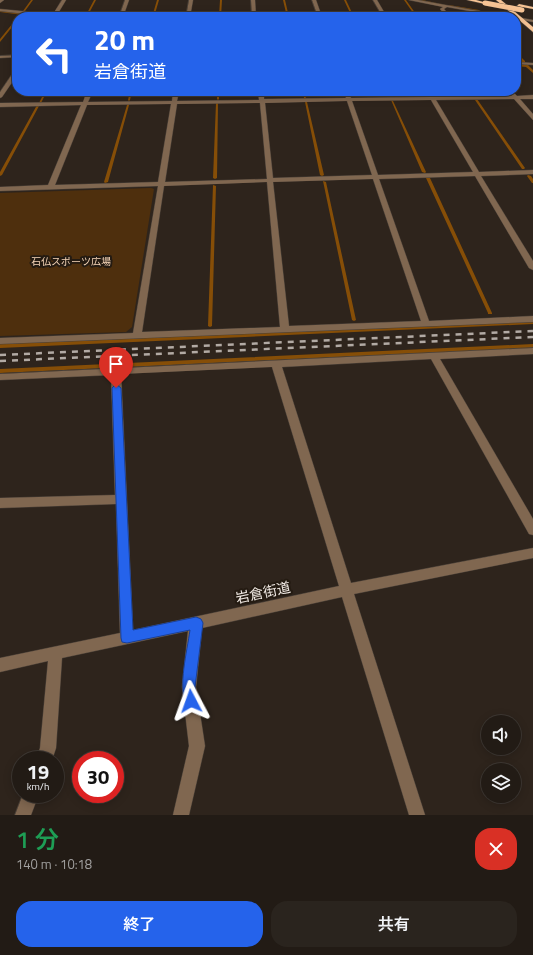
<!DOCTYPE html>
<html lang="ja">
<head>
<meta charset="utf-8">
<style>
	body { margin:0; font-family:"Titillium Web","Noto Sans JP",sans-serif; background:#2a241e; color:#f1f3f6; height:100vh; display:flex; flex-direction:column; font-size:15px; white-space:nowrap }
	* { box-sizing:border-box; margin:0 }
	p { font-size:13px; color:#a2a1a0 }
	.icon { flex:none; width:22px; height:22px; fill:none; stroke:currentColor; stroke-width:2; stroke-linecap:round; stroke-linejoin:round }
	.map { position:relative; height:815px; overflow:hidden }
	.side { display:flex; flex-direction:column; background:#221b15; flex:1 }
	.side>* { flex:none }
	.guide { position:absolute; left:12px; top:12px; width:509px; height:84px; border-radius:16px; box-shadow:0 2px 10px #0003,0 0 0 1px #3f3934; background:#2563eb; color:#fff; overflow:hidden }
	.tools { position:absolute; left:481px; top:715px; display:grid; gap:8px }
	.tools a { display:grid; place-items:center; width:40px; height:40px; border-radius:50%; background:#221b15; box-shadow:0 2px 10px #0003,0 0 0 1px #3f3934; font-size:20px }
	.speed { position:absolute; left:12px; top:751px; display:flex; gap:8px; font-size:20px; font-weight:700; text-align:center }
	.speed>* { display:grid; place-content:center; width:52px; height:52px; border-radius:50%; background:#221b15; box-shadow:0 2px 10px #0003,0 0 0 1px #3f3934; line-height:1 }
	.speed small { font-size:10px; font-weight:400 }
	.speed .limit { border:6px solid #d22; background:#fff; color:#111 }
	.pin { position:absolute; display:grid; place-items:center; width:34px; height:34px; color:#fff; margin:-41px -17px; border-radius:50% 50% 50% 0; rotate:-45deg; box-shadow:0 0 4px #0007 }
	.pin .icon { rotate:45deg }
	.me { position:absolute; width:44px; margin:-22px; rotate:356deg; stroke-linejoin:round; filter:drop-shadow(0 0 3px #0008) }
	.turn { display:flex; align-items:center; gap:14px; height:84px; padding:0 16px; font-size:18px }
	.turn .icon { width:52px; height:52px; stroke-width:2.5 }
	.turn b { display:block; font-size:28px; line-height:34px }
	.round { display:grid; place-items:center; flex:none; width:42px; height:42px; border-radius:16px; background:#2a241e }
	.summary { display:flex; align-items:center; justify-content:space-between; height:68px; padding:0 16px }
	h1 { font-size:24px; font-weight:600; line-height:30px; color:#1e9e55 }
	.primary-button { display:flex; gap:8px; margin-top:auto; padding:8px 16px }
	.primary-button a { flex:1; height:46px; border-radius:16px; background:#2563eb; color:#fff; font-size:16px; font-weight:600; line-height:46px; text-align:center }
	.primary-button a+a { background:#2a241e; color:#f1f3f6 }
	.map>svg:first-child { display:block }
</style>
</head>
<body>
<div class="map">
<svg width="533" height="815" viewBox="0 0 533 815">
	<rect width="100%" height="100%" fill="#2e241c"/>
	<path fill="#4e2f0d" d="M151 188 154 189 132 327 126 332 0 336V193Z"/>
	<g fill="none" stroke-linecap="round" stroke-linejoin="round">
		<path fill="#864e07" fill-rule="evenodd" d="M31 0H33L25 11H23Z
			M94 0H96L87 17H85Z
			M157 0H159L154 17H152Z
			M220 0H222L221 17H219Z
			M283 0H285L289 17H287Z
			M344 0H346L354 17H352Z
			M404 0H406L418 17H416Z
			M418 0H422L446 5 445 6Z
			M449 5 479 10 480 11 479 12 448 6Z
			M0 10 23 13 24 14 23 15 0 12Z
			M17 18V21L0 42V39Z
			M516 52 525 61V63H523L516 55Z
			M516 64 528 65 533 70V73L526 67 516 66Z
			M45 91H47L41 103H39Z
			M130 91H132L130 100 129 101 128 100Z
			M217 91H219V99L218 100 217 99Z
			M303 91H305L306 99 304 98Z
			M387 91H389L392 98H390Z
			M469 91H471L474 97H472Z
			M475 99H477L525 168 524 169H522L475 100Z
			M391 100 393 101 426 172 425 173 422 172Z
			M306 101 307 102 324 175 322 176 320 175 305 102Z
			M217 102 218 103 217 178 215 179 213 178 216 103Z
			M128 104 129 105 108 182 105 183 104 182 127 105Z
			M37 105 39 106 2 175 0 176V172Z
			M528 175 531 176 533 179V183H532L527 176Z
			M427 177 430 178 492 313V314H488V313L426 178Z
			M323 181 326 182 356 320 354 321 352 320Z
			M213 185 216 186 212 326 210 327 208 326Z
			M533 322V324L0 348V344Z
			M533 344V348L0 373V369Z"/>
		<g stroke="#494038" stroke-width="1">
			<path id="street" d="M0 0H4L0 3Z
				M62 0H66L57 15 71 17H51L0 11V9L53 14Z
				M125 0H129L123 17H119Z
				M189 0H193L190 17H186Z
				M251 0H255L256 17H252Z
				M312 0H316L322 17H318Z
				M373 0H377L387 17H383Z
				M409 0H418L512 17H503L447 7 444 9 451 17H447L440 9 443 7Z
				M515 17H516L533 20V22L516 19Z
				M17 55V57L0 58V56Z
				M516 62 533 63V65L516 64Z
				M15 70H17V75L2 97 0 98V92Z
				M87 91H93L88 102 172 101 173 91H179L177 101 259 100 258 91H264V99L346 98 343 91H349L351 98 429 97 425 91H431L434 97 512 96 510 94 513 92 517 96 533 95V99H520L533 114V120L514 99 436 100 479 172 533 170V174L481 176 533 261V270L529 268 475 176 379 179 429 321 533 316V322L0 344V338L133 333 158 186 0 191V187L48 185 81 105 0 107V103L83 102ZM431 100 473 172 378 175 352 101ZM347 101 372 175 273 178 265 103ZM260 103 267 179 165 182 177 104ZM171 104 158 182 55 185 87 105ZM373 179 421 321 289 326 273 182ZM267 182 280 327 142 332 164 186Z
				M533 348V354L440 359 533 519V535L529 534 431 359 282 367 351 583 533 548V558L354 594 425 815H409L342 597 202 628 196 687 205 746 189 815H173L189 746 182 687 188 631 62 658 56 748 52 760H36L40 748 48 661 0 672V658L120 633 116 504 0 508V498L115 495 111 375 0 380V374ZM272 367 339 586 133 630 121 374Z
				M23 794H39L31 815H15Z"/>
		</g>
		<g stroke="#494038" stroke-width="1">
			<path id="highway" d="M467 0H476L487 3 485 4Z
				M496 0H501L533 27V32Z
				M519 4 533 7V9L517 6Z"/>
		</g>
		<use href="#street" fill="#806750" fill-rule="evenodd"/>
		<use href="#highway" fill="#f6c394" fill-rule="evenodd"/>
		<path stroke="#b2aaa4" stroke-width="2.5" stroke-dasharray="6 6" stroke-linecap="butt" d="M0 355 533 331
			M0 361 533 337"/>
		<g stroke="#494038" stroke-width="5.5" stroke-linecap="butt">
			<path id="highway-bridge" d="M485 3 522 10"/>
		</g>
		<use href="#highway-bridge" stroke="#f6c394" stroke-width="5"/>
	</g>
	<path fill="#2563eb" stroke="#184099" d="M116 384 121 388 133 630 196 617 201 619 203 623 195 687 197 701 195 706 191 708 186 706C178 685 187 652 190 630L127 643 122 642 121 638 112 388Z"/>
	<g text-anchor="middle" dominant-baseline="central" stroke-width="4" stroke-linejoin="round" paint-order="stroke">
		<g font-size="10" fill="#f8d7b9" stroke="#241b12">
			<text x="71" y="261">石仏スポーツ広場</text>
		</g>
		<g font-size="14" fill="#f0e9e3" stroke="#241b12">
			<text transform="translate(263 592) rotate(-12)">岩倉街道</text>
		</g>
	</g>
</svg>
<div class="tools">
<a><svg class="icon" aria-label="sound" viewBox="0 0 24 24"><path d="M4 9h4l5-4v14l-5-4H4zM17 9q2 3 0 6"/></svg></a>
<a><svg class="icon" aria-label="layers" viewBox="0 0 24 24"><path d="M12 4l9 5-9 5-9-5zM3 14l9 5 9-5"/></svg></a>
</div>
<div class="speed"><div>19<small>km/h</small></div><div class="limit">30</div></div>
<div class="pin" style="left:116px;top:388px;background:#d93025"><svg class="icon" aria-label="arrive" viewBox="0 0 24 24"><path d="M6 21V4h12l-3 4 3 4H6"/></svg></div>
<svg class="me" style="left:191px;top:701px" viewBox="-20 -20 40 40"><path d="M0-17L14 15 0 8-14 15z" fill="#2563eb" stroke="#fff" stroke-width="4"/></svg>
<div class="guide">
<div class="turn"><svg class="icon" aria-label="left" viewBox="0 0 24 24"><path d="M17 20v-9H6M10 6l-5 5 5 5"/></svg><div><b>20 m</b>岩倉街道</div></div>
</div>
</div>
<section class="side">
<div class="summary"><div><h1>1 分</h1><p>140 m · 10:18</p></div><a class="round" style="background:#d93025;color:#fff"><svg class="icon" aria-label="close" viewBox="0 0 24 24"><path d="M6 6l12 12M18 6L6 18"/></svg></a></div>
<div class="primary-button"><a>終了</a><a>共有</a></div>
</section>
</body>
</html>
